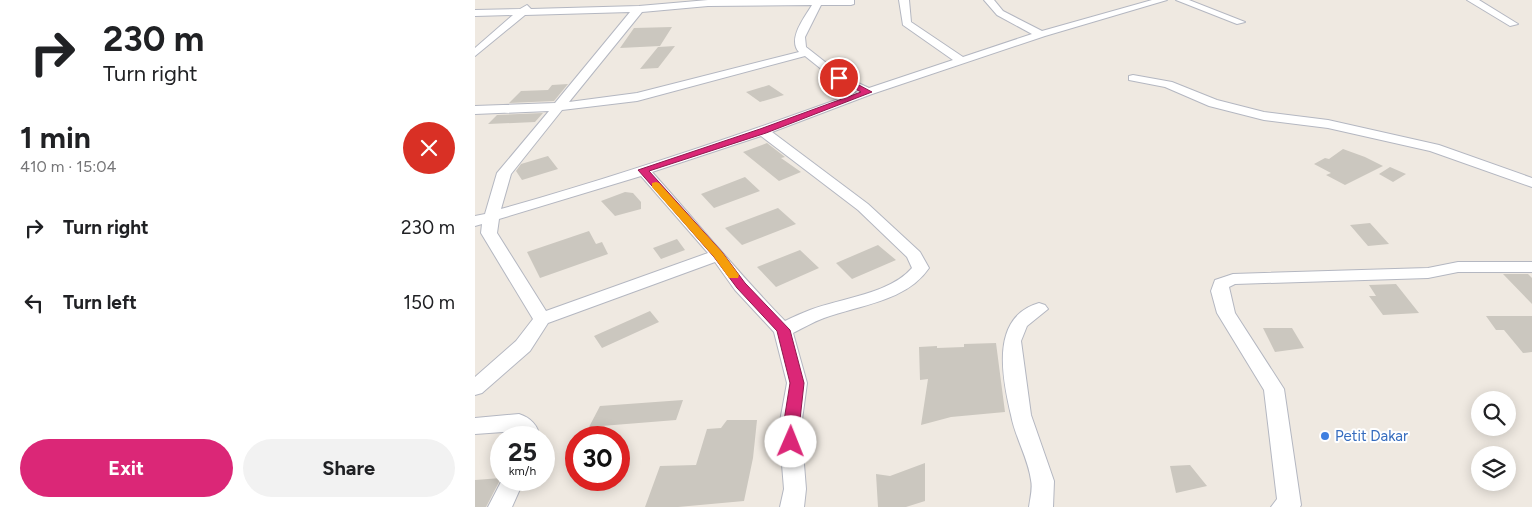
<!DOCTYPE html>
<html lang="en">
<head>
<meta charset="utf-8">
<style>
	body { margin:0; font-family:Figtree,sans-serif; background:#f2f2f2; color:#202124; height:100vh; display:flex; flex-direction:column; font-size:19px; white-space:nowrap }
	* { box-sizing:border-box; margin:0 }
	p { font-size:16px; color:#757577 }
	.icon { flex:none; width:28px; height:28px; fill:none; stroke:currentColor; stroke-width:2; stroke-linecap:round; stroke-linejoin:round }
	.map { position:relative; flex:1; overflow:hidden }
	.panel { display:flex; flex-direction:column; background:#fff; width:475px }
	.panel>* { flex:none }
	.guide { background:#fff; color:#202124; overflow:hidden }
	.fabs { position:absolute; left:996px; top:391px; display:grid; gap:10px }
	.fabs a { display:grid; place-items:center; width:45px; height:45px; border-radius:50%; background:#fff; box-shadow:0 2px 12px #0003; font-size:25px }
	.speed { position:absolute; left:15px; top:426px; display:flex; gap:10px; font-size:25px; font-weight:700; text-align:center }
	.speed>* { display:grid; place-content:center; width:65px; height:65px; border-radius:50%; background:#fff; box-shadow:0 2px 12px #0003; line-height:1 }
	.speed small { font-size:12px; font-weight:400 }
	.speed .limit { border:8px solid #d22; background:#fff; color:#111 }
	.pin { position:absolute; display:grid; place-items:center; width:42px; height:42px; color:#fff; margin:-21px; border:2px solid #fff; border-radius:50%; box-shadow:0 1px 5px #0007 }
	.me { position:absolute; width:55px; margin:-28px; rotate:1deg; stroke-linejoin:round; filter:drop-shadow(0 0 4px #0008) }
	.turn { display:flex; align-items:center; gap:18px; height:105px; padding:0 20px; font-size:22px }
	.turn .icon { width:65px; height:65px; stroke-width:2.5 }
	.turn b { display:block; font-size:35px; line-height:42px }
	.round { display:grid; place-items:center; flex:none; width:52px; height:52px; border-radius:26px; background:#f2f2f2 }
	.overview { display:flex; align-items:center; justify-content:space-between; height:85px; padding:0 20px }
	h1 { font-size:30px; font-weight:700; line-height:38px }
	.button { display:flex; gap:10px; margin-top:auto; padding:10px 20px }
	.button a { flex:1; height:58px; border-radius:30px; background:#db2777; color:#fff; font-size:20px; font-weight:700; line-height:58px; text-align:center }
	.button a+a { background:#f2f2f2; color:#202124 }
	ul { padding:0; list-style:none }
	li { display:flex; align-items:center; gap:15px; height:75px; padding:0 20px }
	li div { flex:1 }
	li b { display:block; font-size:19px }
	li em { font-style:normal }
	main { display:flex; flex:1; min-height:0 }
	.map>svg:first-child { display:block }
</style>
</head>
<body>
<main>
<section class="panel">
<div class="guide">
<div class="turn"><svg class="icon" aria-label="right" viewBox="0 0 24 24"><path d="M7 20v-9h11M14 6l5 5-5 5"/></svg><div><b>230 m</b>Turn right</div></div>
</div>
<div class="overview"><div><h1>1 min</h1><p>410 m · 15:04</p></div><a class="round" style="background:#d93025;color:#fff"><svg class="icon" aria-label="close" viewBox="0 0 24 24"><path d="M6 6l12 12M18 6L6 18"/></svg></a></div>
<ul>
<li><svg class="icon" aria-label="right" viewBox="0 0 24 24"><path d="M7 20v-9h11M14 6l5 5-5 5"/></svg><div><b>Turn right</b></div><em>230 m</em></li>
<li><svg class="icon" aria-label="left" viewBox="0 0 24 24"><path d="M17 20v-9H6M10 6l-5 5 5 5"/></svg><div><b>Turn left</b></div><em>150 m</em></li>
</ul>
<div class="button"><a>Exit</a><a>Share</a></div>
</section>
<div class="map">
<svg width="1057" height="507" viewBox="0 0 1057 507">
	<rect width="100%" height="100%" fill="#efe9e1"/>
	<path fill="#cbc7bf" d="M197 27 185 46 145 48 159 28Z
		M200 46 183 68 165 69 183 47Z
		M93 84 79 101 34 103 46 91 73 90 77 85Z
		M294 85 309 95 285 102 271 92Z
		M68 113 60 122 13 124 22 115Z
		M292 143 310 157 306 158 326 172 304 181 268 152Z
		M868 149 890 157 908 166 870 185 851 175 856 173 839 164 850 158 854 159Z
		M73 156 83 169 47 180 41 171 46 164Z
		M915 167 931 174 918 182 904 174Z
		M270 177 285 191 239 208 226 194Z
		M150 192 158 193 166 202V209L140 216 126 201Z
		M303 208 321 224 267 245 250 228Z
		M895 223 914 244 893 246 875 225Z
		M114 231 121 244 127 242 133 254 65 278 52 252Z
		M202 239 210 250 186 259 178 248Z
		M403 245 421 260 377 279 361 263Z
		M325 250 344 268 301 287 282 267Z
		M1028 274H1053L1057 278V304Z
		M921 284 944 313 908 315 894 296H901L894 285Z
		M175 311 184 322 127 348 119 336Z
		M1011 316H1057V352L1048 353 1029 330H1021Z
		M788 328H817L829 348 800 352Z
		M521 343 530 412 476 417 446 425 453 379 445 380 444 347 462 346V348L489 347V344Z
		M208 400 201 420 114 427 125 406Z
		M252 420H282L278 458 269 501 203 507H170L185 466 221 465 232 429 246 428Z
		M450 463V501L431 507H403L401 474 415 476Z
		M715 465 732 486 701 493 695 466Z
		M26 478 11 507H0V480Z"/>
	<g fill="none" stroke-linecap="round" stroke-linejoin="round">
		<g stroke="#b4b7c1" stroke-width="2">
			<path id="street" d="M233 0H379V4L376 5H346L330 37 331 47 368 76 394 88 478 60 428 25 424 0H434L436 22 488 57 557 34 522 15 509 0H519L528 11 567 31 677 0H692L570 36 397 94 297 132 393 204 445 252 454 268C432 301 385 305 349 318 338 322 328 328 318 333L332 383 326 427 331 489 329 507H305L309 489 304 427 312 383 299 332 260 290 240 262 73 323 55 351 7 393 0 395V377L41 341 58 319 6 233 7 224 0 226V216L10 214 22 173 74 111 0 114V106L80 103 155 12 50 15 0 56V48L38 15 0 16V10L45 9 52 5 56 9 164 6ZM337 5C330 17 312 39 324 52L162 93 94 102 167 12 233 6ZM330 56 360 80 383 92C265 135 147 175 26 209L36 174 87 110 162 101ZM286 136 383 210 432 257 437 268C415 294 366 298 335 310 327 313 318 317 310 321 264 274 222 222 177 172ZM166 176 233 253 71 311 22 233 24 219Z
				M701 0H714L770 22 762 24Z
				M992 0H1004L1043 24 1035 26Z
				M658 75 697 82 742 100 789 112 853 120 964 145 1057 178V187L955 151 853 128 789 120 734 106 690 87 654 80V76Z
				M983 262H1057V272H983L953 278 760 284 754 287 760 313 809 389 826 505 825 507H796L802 499 789 390 742 313 736 291 740 280 758 274 953 268Z
				M564 303 570 305 573 309 552 326 546 341 556 415 579 481 578 507H554C555 499 558 489 556 480 553 458 540 437 536 415 527 377 515 317 564 303Z
				M44 414C56 418 63 425 65 438H43L40 431 0 434V418Z
				M27 480H49L37 507H13Z"/>
		</g>
		<use href="#street" fill="#fff" fill-rule="evenodd"/>
	</g>
	<path fill="#db2777" stroke="#8e194d" d="M361 76H367L397 92 291 133 174 171 247 252 270 283 315 330 329 383 322 447 316 448 311 447 308 427 315 383 302 331 262 288 239 257 163 170 285 129 386 92 361 79Z"/>
	<path fill="#f59e0b" d="M181 182 184 183 247 252 264 275 263 278H254L239 257 177 187V183Z"/>
	<circle fill="#3f7fe0" stroke="#fff" stroke-width="2" cx="850" cy="436" r="5"/>
	<g text-anchor="middle" dominant-baseline="central" stroke-width="4" stroke-linejoin="round" paint-order="stroke">
		<g font-size="15" fill="#366cbe" stroke="#fff" text-anchor="start">
			<text x="860" y="436">Petit Dakar</text>
		</g>
	</g>
</svg>
<div class="fabs">
<a><svg class="icon" aria-label="search" viewBox="0 0 24 24"><circle cx="10" cy="10" r="6"/><path d="M15 15l6 6"/></svg></a>
<a><svg class="icon" aria-label="layers" viewBox="0 0 24 24"><path d="M12 4l9 5-9 5-9-5zM3 14l9 5 9-5"/></svg></a>
</div>
<div class="speed"><div>25<small>km/h</small></div><div class="limit">30</div></div>
<div class="pin" style="left:364px;top:78px;background:#d93025"><svg class="icon" aria-label="arrive" viewBox="0 0 24 24"><path d="M6 21V4h12l-3 4 3 4H6"/></svg></div>
<svg class="me" style="left:316px;top:442px" viewBox="-20 -20 40 40"><circle r="19" fill="#fff"/><path d="M0-13L10 11 0 6-10 11z" fill="#db2777"/></svg>
</div>
</main>
</body>
</html>
